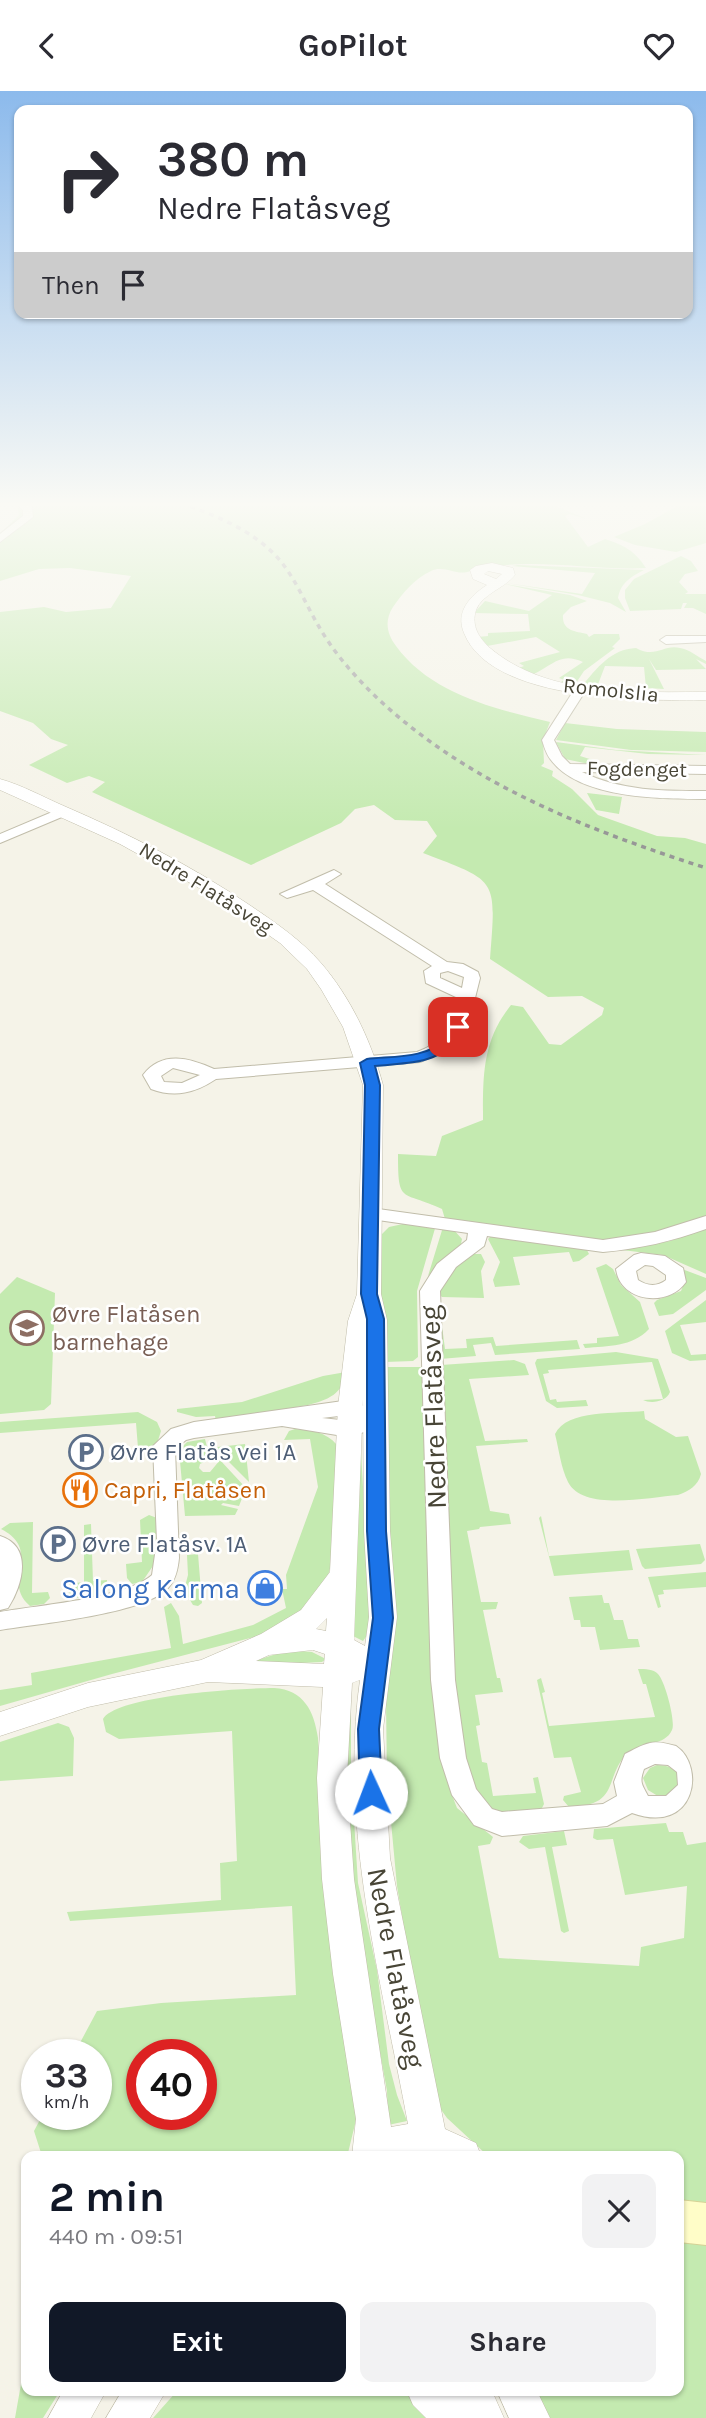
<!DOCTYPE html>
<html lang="en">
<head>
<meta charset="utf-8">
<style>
	body { margin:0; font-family:Karla,sans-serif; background:#f2f2f3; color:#2b2b33; height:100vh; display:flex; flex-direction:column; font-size:26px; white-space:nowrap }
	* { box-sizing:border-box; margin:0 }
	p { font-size:23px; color:#7c7c81 }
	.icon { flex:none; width:38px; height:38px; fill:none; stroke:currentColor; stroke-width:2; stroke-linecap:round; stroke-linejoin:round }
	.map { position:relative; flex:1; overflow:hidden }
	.details { position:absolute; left:21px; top:2060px; width:663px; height:245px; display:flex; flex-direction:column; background:#fff; border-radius:14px; box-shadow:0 2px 5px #0004 }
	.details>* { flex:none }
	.banner { position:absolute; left:14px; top:14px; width:679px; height:214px; border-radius:14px; box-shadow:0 2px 5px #0004; background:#fff; color:#2b2b33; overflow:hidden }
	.speed { position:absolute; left:21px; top:1948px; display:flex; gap:14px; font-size:35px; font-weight:700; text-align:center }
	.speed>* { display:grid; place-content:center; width:91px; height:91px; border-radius:50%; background:#fff; box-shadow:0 2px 5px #0004; line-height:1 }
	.speed small { font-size:18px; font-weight:400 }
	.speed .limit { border:10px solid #d22; background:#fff; color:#111 }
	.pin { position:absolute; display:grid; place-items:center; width:60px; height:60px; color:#fff; margin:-30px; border-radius:14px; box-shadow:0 4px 10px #0006 }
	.me { position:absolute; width:77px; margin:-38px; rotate:358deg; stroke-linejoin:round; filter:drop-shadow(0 0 5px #0008) }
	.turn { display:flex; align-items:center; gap:24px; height:147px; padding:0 28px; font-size:32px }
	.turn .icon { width:91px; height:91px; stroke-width:2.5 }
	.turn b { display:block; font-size:49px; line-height:60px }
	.then { display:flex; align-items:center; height:66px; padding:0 28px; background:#0003; gap:14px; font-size:26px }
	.round { display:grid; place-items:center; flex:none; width:74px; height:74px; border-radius:14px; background:#f2f2f3 }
	.overview { display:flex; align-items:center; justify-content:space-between; height:119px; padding:0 28px }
	h1 { font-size:42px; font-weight:700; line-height:52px; color:#111827 }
	.action { display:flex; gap:14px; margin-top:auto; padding:14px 28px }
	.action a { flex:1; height:80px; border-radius:14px; background:#111827; color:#fff; font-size:28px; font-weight:700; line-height:80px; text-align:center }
	.action a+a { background:#f2f2f3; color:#2b2b33 }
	header { display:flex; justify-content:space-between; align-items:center; height:91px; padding:0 28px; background:#fff; font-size:32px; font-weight:700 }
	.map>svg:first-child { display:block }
</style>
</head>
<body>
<header><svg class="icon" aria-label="back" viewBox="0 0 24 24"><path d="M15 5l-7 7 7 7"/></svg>GoPilot<svg class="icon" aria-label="heart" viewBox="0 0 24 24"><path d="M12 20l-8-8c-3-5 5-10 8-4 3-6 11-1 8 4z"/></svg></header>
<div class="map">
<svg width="706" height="2327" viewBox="0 0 706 2327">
	<rect width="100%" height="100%" fill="#f5f3e8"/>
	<path fill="#c4eab0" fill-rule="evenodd" d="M41 412H548L587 428 570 423 565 425 588 456 605 448C624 454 635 460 646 477 587 480 524 464 467 481 456 484 443 474 431 480 414 488 403 502 393 516 384 530 387 543 396 555 431 603 495 618 550 631L543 649 544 672 541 675 553 680 552 685 572 698 598 724 657 745 685 747 706 753V1126L659 1143 610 1150 445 1128 442 1118C401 1099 398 1114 398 1063L436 1065 442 1045 483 1029C483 985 482 950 511 914L523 916 549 953 561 954 602 924 604 917 582 905 548 906 490 868C496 787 499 791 423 762L437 745 427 730 395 729 374 714 355 718 341 732 251 774 92 701 105 691 89 685 67 692 29 674 68 654 51 648 33 632 0 620V521L44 516 66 521 111 517 131 485 70 477 39 478 0 490V443L19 424 17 413Z
		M683 412H706V452L676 461 635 454 614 446 645 433Z
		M681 465 691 470 698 480 685 483 679 491 688 501 685 503H706V523L693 517H684L687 512H683L681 518 630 520 625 507V499L634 488Z
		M518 474 644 479C631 486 621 491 618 507L626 521 610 512 578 504 507 492 582 503 595 482 512 475Z
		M505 493 570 504 587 510 571 516 563 524C562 540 575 540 587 543L589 546 594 543H619L620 548 612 556 615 557 584 580 574 595 561 591 564 589 559 587 583 571C561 561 554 573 534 583L519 577 524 575 519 572 560 561 536 546 487 555 478 546 488 545V542L530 540 528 523 474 522 485 510 529 520 552 504Z
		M636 557C656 568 663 553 680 557 689 558 698 566 706 570V573L696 568 706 578 656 579 649 568 664 598 646 597 644 576 605 575 597 596 582 595C597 577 611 558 636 557Z
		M565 632 617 638 706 641V661L631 659 556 649Z
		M556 651 616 659 706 664 648 663 585 656 580 665 593 669 589 673 565 668Z
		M587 702 622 706 619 723 596 719Z
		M412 1131 436 1134 417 1200 418 1266 413 1270 385 1271V1276H423L450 1699 457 1717 493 1746 490 1753 478 1755 499 1867 639 1875 641 1856 684 1847 687 1795 625 1804 613 1748 597 1749 593 1747 594 1738 666 1732 669 1741H683L687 1754 706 1751V2118L679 2116V2065H488L447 2027 432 2006 397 1795 387 1688 380 1145 389 1136Z
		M443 1136 453 1138 462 1148 461 1153 428 1185Z
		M706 1137V1183L663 1164 622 1159 670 1150Z
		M491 1145 586 1157 589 1163 579 1170 573 1171 569 1161 513 1166 520 1194 495 1196 493 1189 500 1171 488 1148Z
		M472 1163H481L485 1171 481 1180 484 1207 442 1206 439 1203 446 1184Z
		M606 1173 613 1178 621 1194 640 1211 649 1238C632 1256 608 1255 585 1257L583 1253 597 1252V1247L619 1245 596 1177Z
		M682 1178 706 1187V1199L673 1223 659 1225 654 1212 657 1209 681 1200 686 1188Z
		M17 1186 55 1202 51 1313 44 1319 0 1323V1203Z
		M706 1209V1231L680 1234 691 1264 706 1263V1269L690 1270 672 1262 665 1240Z
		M438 1233 442 1235 445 1258 467 1257 466 1248 493 1246 496 1255 577 1249 580 1258 495 1264 491 1252 473 1254 476 1265 440 1268Z
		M616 1261 658 1268 670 1301C666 1311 651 1313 643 1309L663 1308 652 1271 548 1279 549 1282 543 1283 550 1309 556 1308 557 1311 586 1309 588 1315 557 1317 546 1310 535 1272 537 1268Z
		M514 1269 525 1273 529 1284 469 1288 485 1350 527 1348 528 1351 476 1355 490 1420 509 1423 511 1433 480 1436 479 1438 467 1440 481 1511H498L496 1518 483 1519 497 1587H500L503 1601 475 1604 480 1634 476 1635 482 1671 487 1672 493 1705 536 1702 533 1687 538 1686 544 1713 540 1721 497 1722 485 1715 469 1696 452 1594 441 1274Z
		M346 1281C343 1303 328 1309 308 1314L216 1330 215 1325 196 1326 177 1321V1318L242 1311 323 1285Z
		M644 1320 645 1328 676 1346 688 1345 701 1383C698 1395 689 1400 678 1404 650 1406 583 1421 568 1391 561 1377 559 1359 555 1343 567 1318 618 1323 644 1320Z
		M138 1321 157 1331 161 1340 156 1356 138 1357 136 1332 0 1342V1331Z
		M295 1338C312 1339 326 1341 337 1354L341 1438 326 1492 312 1515 269 1542 112 1583 0 1615V1599L32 1594 31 1582 171 1557 164 1516 171 1512 179 1525 183 1553 253 1534 286 1517 282 1498H287L286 1484 318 1396 310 1348 284 1349 289 1340Z
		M360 1342 371 1539 363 1550 349 1543Z
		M205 1348 207 1356 216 1365 200 1373 199 1377 203 1381H210L220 1369 246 1397 239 1415 223 1412 221 1414 238 1418 235 1424 185 1425 179 1359 187 1351Z
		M245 1353 249 1391 217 1359V1356Z
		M149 1424 157 1427V1469L142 1491 132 1493 127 1487 126 1473 142 1471 140 1429Z
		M541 1425 549 1465 629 1459 633 1479 554 1485 539 1427Z
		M33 1431 32 1502 48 1501 50 1507 44 1513 30 1515C0 1490 44 1460 1 1438L10 1432Z
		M91 1433 93 1490 107 1489V1496C99 1506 81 1511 70 1504L67 1493 84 1491V1434Z
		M700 1453 705 1469 701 1473 645 1478 642 1475 636 1458Z
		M198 1463 202 1512 198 1515 193 1514 184 1499 188 1484 187 1464Z
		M706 1481V1496L663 1499 664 1503 658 1504 661 1516 658 1517 648 1486Z
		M602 1504 604 1512H609L614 1529H623L628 1548H638L640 1556 600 1559 595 1536H581L580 1529H574L569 1506Z
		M289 1559 312 1561 326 1568 322 1571 238 1575Z
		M638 1578C646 1578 653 1578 658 1583 665 1590 676 1631 672 1639 665 1655 643 1651 630 1660 602 1684 623 1715 569 1716L563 1709 564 1705 581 1701 571 1666 554 1667 537 1589 541 1587 545 1601 542 1602 549 1635 655 1626 646 1593H643Z
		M351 1595V1682L358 1792 377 1879 389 1973 397 2004 407 2030 388 2034 387 2000 356 1828 345 1694Z
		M274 1597C304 1599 314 1620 318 1647L326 1813 342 1939 356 2015V2029L348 2062 346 2065H42L34 2040 43 2023H96V1964L74 1963 97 1920 161 1912 296 1904 292 1815 70 1830 67 1821 221 1809 220 1772 237 1770 232 1640 119 1648 106 1641 103 1628C117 1604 244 1597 274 1597ZM142 1964H201V2023H142Z
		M58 1632 69 1636 74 1647 73 1685 0 1690V1651Z
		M657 1674C668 1674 675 1677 681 1687L675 1704 661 1707 648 1699 643 1687 650 1677Z
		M564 1740 567 1754 552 1756 569 1840 564 1842 561 1840 545 1756 529 1758 519 1751 523 1745Z
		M679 2148 706 2149V2327H550L534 2300H679Z
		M26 2283V2300H60L43 2327H15L21 2293Z
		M177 2300H411L437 2327H153Z"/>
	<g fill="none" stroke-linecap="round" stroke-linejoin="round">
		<g stroke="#c1bdaa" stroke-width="2">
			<path id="minor" d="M15 412H26L32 416 33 426 0 451V443L23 425V419Z
				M706 545V551L666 553 660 549 666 545Z
				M580 595 586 599 554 649 562 665 570 673 706 675V683L582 681C620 700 664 700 706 700V708C662 708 580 708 551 669 546 663 544 655 542 649L576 596Z
				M64 716 71 720 69 723 0 752V743Z
				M334 779 341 783 325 793 447 871 463 873 478 881 480 887 475 907V920L467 938 448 959 420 971 216 988C195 1002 175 1007 151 998L143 984C162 959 190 967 214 978L417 961C443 951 458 935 458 907L426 892 424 880 432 875 313 799 287 807 280 803ZM448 880 464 886 462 897 440 887V882ZM173 977 200 984 182 992 164 991 161 985Z
				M371 1117 603 1149 655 1141 706 1125V1138C673 1150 639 1158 603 1161L487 1145 484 1155 456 1176 440 1200 455 1589 466 1667 476 1698 492 1718 502 1721 603 1713 617 1705 614 1691 625 1663C633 1659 641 1654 650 1652 658 1650 668 1653 676 1655 706 1675 696 1745 632 1722L607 1735 502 1745 474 1734 452 1704 440 1667 431 1589 420 1200 437 1173 467 1149 468 1142 364 1127 362 1123ZM655 1673 668 1674 677 1681 678 1694 666 1705H648C642 1693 639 1692 644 1678Z
				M641 1162 665 1165 683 1177 686 1191C668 1217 620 1211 616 1178L634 1164ZM645 1174 653 1175 666 1184V1189C657 1196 647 1195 638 1189L636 1180Z
				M350 1309 368 1317 372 1322 367 1328 373 1334 370 1339 349 1346 282 1335 194 1347 186 1349 175 1358 179 1467C178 1477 176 1489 168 1497 145 1523 36 1533 0 1539V1521C38 1514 125 1508 152 1484L157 1450 153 1355 171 1338 194 1331ZM347 1324 356 1328 349 1330 322 1327Z
				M0 1445C34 1456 22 1495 8 1517L0 1519Z"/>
		</g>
		<g stroke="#c1bdaa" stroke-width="1">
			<path id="tertiary" d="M492 472 513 477 515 484C505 497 482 503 476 519 471 535 479 547 490 557 548 606 634 601 706 601V609C645 610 491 611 464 542 455 521 470 505 487 494L473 488 470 479 476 475ZM488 480 502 483 496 488 484 483Z
				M0 688C22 694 43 706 64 715 129 743 192 775 251 815 276 832 301 849 321 872 351 907 371 950 383 994L381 1203 387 1229 390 1440 397 1526 383 1638 390 1767 445 2038 476 2052 481 2065H352L356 2028 333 1883 322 1788 317 1687 323 1596 208 1591 88 1616 0 1645V1621L88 1592 201 1569 261 1543 301 1519 330 1481 338 1316 348 1230 357 1203 363 994 343 936 321 898 307 878 280 852 210 803 120 753 0 699ZM363 1308 364 1440 369 1526 365 1555 354 1549ZM327 1527 326 1540 316 1538ZM313 1559 325 1563 324 1573 256 1570 269 1564ZM360 1589C339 1738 381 1887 408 2033L391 2036 354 1788 347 1687 352 1592Z
				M63 2300H106L91 2327H48Z
				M122 2300H166L150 2327H106Z
				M407 2300H492L504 2327H426L413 2314Z
				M497 2300H537L550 2327H509Z"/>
		</g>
		<g stroke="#d6d296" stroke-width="2">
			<path id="secondary" d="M679 2109 706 2112V2154L679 2151Z"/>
		</g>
		<use href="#minor" fill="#fff" fill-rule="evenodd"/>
		<use href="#tertiary" fill="#fff" fill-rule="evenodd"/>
		<use href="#secondary" fill="#fffdc8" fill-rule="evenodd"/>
		<path stroke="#979797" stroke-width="3.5" stroke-dasharray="5 5" stroke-linecap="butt" d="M181 412C215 424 252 439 277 466 295 486 305 512 318 534 332 559 351 581 371 601 463 691 585 738 706 777"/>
	</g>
	<linearGradient id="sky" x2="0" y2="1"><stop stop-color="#8cbaec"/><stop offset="0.56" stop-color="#fafaf5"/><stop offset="1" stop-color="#fafaf5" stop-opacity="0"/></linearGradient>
	<rect width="706" height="738" fill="url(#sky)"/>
	<path fill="#1a73e8" stroke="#114b97" stroke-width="2" d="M458 931 465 936C444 974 414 971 375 975L380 994 377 1203 384 1228 386 1440 393 1527 379 1638 382 1702 378 1709 371 1711 363 1709 360 1702 358 1638 373 1527 367 1440V1228L361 1203 365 994 360 972 367 968C390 965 428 968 445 948 448 944 450 937 453 933Z"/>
	<defs>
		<g id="school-ring" transform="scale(1.75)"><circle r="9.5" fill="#fff" stroke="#8d6e63" stroke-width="1.5"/><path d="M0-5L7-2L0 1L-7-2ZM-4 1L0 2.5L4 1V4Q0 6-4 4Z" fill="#8d6e63"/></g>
		<g id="parking-ring" transform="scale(1.75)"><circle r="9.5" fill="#fff" stroke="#5c6f8a" stroke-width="1.5"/><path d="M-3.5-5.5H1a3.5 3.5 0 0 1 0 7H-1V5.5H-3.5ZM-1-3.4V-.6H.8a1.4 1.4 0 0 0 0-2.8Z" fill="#5c6f8a"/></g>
		<g id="restaurant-ring" transform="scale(1.75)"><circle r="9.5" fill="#fff" stroke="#e8710a" stroke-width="1.5"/><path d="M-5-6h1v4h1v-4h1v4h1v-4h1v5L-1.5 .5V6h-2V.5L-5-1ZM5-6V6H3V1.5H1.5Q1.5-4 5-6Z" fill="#e8710a"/></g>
		<g id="shop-ring" transform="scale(1.75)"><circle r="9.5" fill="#fff" stroke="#3f7fe0" stroke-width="1.5"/><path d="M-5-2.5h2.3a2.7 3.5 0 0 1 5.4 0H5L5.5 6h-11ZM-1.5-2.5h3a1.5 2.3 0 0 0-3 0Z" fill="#3f7fe0"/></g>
	</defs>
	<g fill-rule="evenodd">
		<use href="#school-ring" x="27" y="1237"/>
		<use href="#parking-ring" x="86" y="1361"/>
		<use href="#restaurant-ring" x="80" y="1399"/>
		<use href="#parking-ring" x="58" y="1453"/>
		<use href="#shop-ring" x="265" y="1497"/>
	</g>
	<g text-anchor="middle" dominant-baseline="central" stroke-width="5" stroke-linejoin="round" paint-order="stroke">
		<g font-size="21" fill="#484536" stroke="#fff">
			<text transform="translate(611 599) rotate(6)">Romolslia</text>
			<text transform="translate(637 678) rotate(1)">Fogdenget</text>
			<text transform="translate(206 797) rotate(32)">Nedre Flatåsveg</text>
		</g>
		<g font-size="24" fill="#785e54" stroke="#fff" text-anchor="start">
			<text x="52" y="1223">Øvre Flatåsen<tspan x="52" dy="28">barnehage</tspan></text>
		</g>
		<g font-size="24" fill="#4e5e75" stroke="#fff" text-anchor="start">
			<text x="110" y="1361">Øvre Flatås vei 1A</text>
			<text x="82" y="1453">Øvre Flatåsv. 1A</text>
		</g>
		<g font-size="24" fill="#c56008" stroke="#fff" text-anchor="start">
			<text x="104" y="1399">Capri, Flatåsen</text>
		</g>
		<g font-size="28" fill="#484536" stroke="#fff">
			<text transform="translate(433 1316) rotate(-92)">Nedre Flatåsveg</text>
			<text transform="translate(396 1877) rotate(79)">Nedre Flatåsveg</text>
		</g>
		<g font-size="28" fill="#366cbe" stroke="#fff" text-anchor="end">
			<text x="240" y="1497">Salong Karma</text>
		</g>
	</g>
</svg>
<div class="speed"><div>33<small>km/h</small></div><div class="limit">40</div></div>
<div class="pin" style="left:458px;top:936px;background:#d93025"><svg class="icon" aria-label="arrive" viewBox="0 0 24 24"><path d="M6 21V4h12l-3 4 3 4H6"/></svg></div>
<svg class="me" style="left:371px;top:1702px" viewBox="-20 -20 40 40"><circle r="19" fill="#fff"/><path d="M0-13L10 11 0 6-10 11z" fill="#1a73e8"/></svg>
<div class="banner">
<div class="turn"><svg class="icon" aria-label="right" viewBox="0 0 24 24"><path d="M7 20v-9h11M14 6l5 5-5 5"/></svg><div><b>380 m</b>Nedre Flatåsveg</div></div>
<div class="then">Then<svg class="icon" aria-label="arrive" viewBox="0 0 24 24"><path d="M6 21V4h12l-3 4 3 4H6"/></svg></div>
</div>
<section class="details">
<div class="overview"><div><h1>2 min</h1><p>440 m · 09:51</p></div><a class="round"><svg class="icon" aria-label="close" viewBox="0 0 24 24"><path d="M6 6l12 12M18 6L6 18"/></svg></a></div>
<div class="action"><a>Exit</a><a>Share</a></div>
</section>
</div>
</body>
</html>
